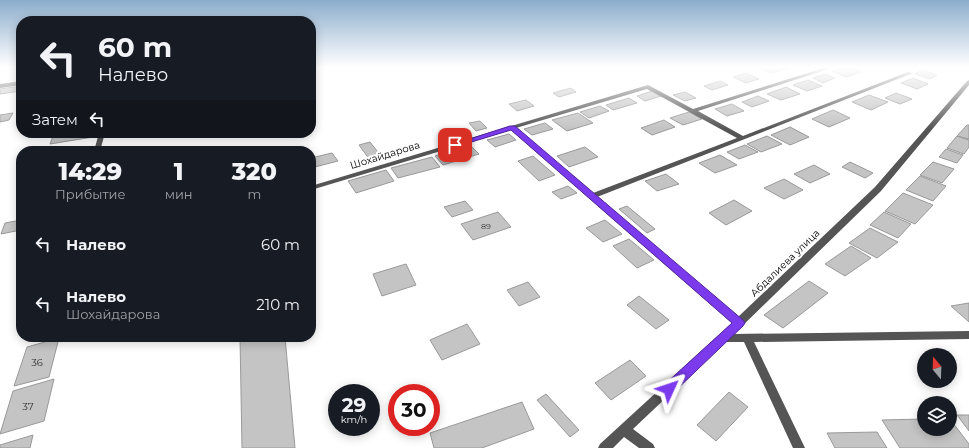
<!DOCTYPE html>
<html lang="ru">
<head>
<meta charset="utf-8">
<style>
	body { margin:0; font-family:Montserrat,sans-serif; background:#20242c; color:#f1f3f6; height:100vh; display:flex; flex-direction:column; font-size:15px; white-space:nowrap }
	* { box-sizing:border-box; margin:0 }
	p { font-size:13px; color:#9ea1a6 }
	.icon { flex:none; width:22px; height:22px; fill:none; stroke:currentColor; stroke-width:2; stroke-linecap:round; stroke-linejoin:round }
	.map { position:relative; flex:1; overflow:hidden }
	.panel { position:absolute; left:16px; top:146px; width:300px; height:196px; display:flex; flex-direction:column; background:#171b24; border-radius:16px; box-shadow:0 2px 10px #0003 }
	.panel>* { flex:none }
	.top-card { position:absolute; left:16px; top:16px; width:300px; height:122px; border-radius:16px; box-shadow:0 2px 10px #0003; background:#171b24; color:#f1f3f6; overflow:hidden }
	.needle { width:26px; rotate:341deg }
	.fabs { position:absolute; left:917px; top:348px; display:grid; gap:8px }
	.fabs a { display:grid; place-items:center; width:40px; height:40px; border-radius:50%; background:#171b24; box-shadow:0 2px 10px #0003; font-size:20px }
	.speed { position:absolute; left:328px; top:384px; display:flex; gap:8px; font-size:20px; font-weight:700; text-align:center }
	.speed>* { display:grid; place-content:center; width:52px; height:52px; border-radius:50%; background:#171b24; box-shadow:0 2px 10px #0003; line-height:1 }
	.speed small { font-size:10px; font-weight:400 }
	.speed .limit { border:6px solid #d22; background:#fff; color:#111 }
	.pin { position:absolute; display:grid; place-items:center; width:34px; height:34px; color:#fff; margin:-17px; border-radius:8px; box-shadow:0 2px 6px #0006 }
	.me { position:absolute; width:44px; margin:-22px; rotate:48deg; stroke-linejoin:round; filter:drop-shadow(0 0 3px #0008) }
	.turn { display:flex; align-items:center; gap:14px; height:84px; padding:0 16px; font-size:18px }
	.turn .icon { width:52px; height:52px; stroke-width:2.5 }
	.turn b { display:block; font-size:28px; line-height:34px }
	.then { display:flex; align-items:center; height:38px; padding:0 16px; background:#0003; gap:8px; font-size:15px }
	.eta { display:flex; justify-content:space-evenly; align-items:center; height:68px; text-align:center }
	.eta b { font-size:24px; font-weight:800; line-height:28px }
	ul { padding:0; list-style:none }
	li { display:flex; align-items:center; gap:12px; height:60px; padding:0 16px }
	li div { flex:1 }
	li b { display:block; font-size:15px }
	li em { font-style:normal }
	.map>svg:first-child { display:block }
</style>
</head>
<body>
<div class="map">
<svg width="969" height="448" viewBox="0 0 969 448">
	<rect width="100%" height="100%" fill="#fff"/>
	<path fill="#c4c4c4" stroke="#999" d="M767 67H782L787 69 771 73 761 69Z
		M847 67 861 72 846 77 832 71Z
		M922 70 937 75 930 79 915 74Z
		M746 73 759 79 746 83 733 77Z
		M825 74 835 78 823 83 813 78Z
		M913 78 928 84 917 89 901 83Z
		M808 80 822 86 807 91 793 85Z
		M720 81 728 85 712 90 704 86Z
		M21 86V91L0 94V89Z
		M786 87 800 94 781 100 767 94Z
		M571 88 576 92 559 97 553 93Z
		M652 91 661 96 645 101 637 96Z
		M685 92 696 98 685 101 673 95Z
		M896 93 912 99 900 104 885 98Z
		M869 95 888 102 871 110 852 102Z
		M758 96 769 101 752 107 742 102Z
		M629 98 637 103 613 110 606 105Z
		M526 100 534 106 517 111 509 104Z
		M732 104 744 111 727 116 715 109Z
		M600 106 609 111 589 118 580 112Z
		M833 110 850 118 829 127 812 119Z
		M689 112 702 119 683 125 670 118Z
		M13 113 9 120 0 122V115Z
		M578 113 593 123 567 131 552 120Z
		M664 120 675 127 652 135 641 128Z
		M480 121 487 128 476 131 469 123Z
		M545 123 553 129 532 135 524 129Z
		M967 125H969V139L957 136Z
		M790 127 809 137 790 145 771 135Z
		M69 133H93V137L50 144 53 136Z
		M509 134 516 140 495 147 487 140Z
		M767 136 782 144 761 152 747 144Z
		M957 136 969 140V147L964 154 947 148Z
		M370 142 384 160 372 163 359 145Z
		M470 145 479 154 443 165 435 156Z
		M745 145 758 152 739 159 727 152Z
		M585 147 598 157 569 167 557 156Z
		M946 149 963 155 957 163 939 157Z
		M332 153 338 161 311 168V158Z
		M720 155 737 165 715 173 699 163Z
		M533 156 555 175 539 181 518 161Z
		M432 157 440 167 398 178 391 168Z
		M850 162 873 173 865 178 842 167Z
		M933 162 954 169 942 183 920 175Z
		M814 165 830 174 810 183 794 174Z
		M386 170 394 181 356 193 348 181Z
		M666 174 679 184 657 191 645 181Z
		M920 176 946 186 933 201 906 190Z
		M784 179 803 190 784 199 764 188Z
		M568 186 577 193 561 199 552 192Z
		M903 193 933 205 915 224 885 211Z
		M734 200 752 211 726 225 709 213Z
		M465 201 473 210 452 217 444 207Z
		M627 206 655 229 647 233 619 209Z
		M498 212 511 227 473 240 461 224Z
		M884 212 911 224 898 238 870 225Z
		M21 220V230L1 234 5 223Z
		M605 220 622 234 603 242 586 228Z
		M870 228 898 242 877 258 849 243Z
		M629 239 654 260 637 268 613 246Z
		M851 246 871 258 845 276 825 264Z
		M406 264 416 285 382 296 373 274Z
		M809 281 828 293 783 328 764 315Z
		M528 282 540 297 519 306 507 290Z
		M639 296 669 320 656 329 627 305Z
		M969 303V322L951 306Z
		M467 324 480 344 442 360 430 340Z
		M240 337H285L295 448H242Z
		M59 338 49 377 14 386 27 347Z
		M630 360 646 376 611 400 595 383Z
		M54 379 44 421 0 434 13 391Z
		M729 392 748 407 716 441 697 425Z
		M546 394 579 430 570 437 537 400Z
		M522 402 534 429 482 448H434L430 433Z
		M957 415H969V431Z
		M924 419V429H950V419L969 444V448H900L882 420Z
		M877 432 887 448H835L827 433Z
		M33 435 30 448H0V445Z"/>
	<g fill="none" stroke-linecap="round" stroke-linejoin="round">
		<path fill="#555" fill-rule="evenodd" d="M827 67H835L698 111 743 136 908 72 913 73 597 197 738 317 875 187 967 81 969 80V85L881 191 734 334 969 331V339L754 342 805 448H793L744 342H725L633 429 653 444 655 448H639L624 437 613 448H598L600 444 732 323 511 130 311 190V186L648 85 693 109ZM647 89 737 138 593 193 516 128Z
			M21 81V85L0 88V84Z
			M99 133H105L100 151H94Z"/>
	</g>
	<linearGradient id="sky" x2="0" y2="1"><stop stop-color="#8cadcc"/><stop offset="0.52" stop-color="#fff"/><stop offset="1" stop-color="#fff" stop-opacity="0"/></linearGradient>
	<rect width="969" height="129" fill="url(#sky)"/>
	<path fill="#7c3aed" stroke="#51269a" d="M510 126H515L743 320 745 323 743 326 673 393 669 395 664 393 662 389 664 385 732 323 511 130 455 147 451 145Z"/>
	<g text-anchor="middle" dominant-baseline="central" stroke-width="4" stroke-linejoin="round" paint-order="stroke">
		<g font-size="8" fill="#313131">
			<text x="486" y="226">89</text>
		</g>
		<g font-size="10" fill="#000" stroke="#fff">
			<text transform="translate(385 155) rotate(-17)">Шохайдарова</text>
			<text transform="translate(785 263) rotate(-44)">Абдалиева улица</text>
		</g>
		<g font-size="10" fill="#313131">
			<text x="37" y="362">36</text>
			<text x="28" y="406">37</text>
		</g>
	</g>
</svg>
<div class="fabs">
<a><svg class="needle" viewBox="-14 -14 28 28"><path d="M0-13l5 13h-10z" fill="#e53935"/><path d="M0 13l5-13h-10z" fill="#9ea1a6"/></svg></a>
<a><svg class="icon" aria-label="layers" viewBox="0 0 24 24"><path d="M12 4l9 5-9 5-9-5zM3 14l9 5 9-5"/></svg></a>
</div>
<div class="speed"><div>29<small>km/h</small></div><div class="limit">30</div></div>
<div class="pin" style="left:455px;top:145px;background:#d93025"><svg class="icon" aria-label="arrive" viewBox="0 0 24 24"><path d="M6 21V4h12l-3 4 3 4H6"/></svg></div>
<svg class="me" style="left:669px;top:389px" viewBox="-20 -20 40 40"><path d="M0-17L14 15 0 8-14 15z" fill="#7c3aed" stroke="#fff" stroke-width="4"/></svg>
<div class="top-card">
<div class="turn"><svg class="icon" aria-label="left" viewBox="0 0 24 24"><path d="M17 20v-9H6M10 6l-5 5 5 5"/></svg><div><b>60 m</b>Налево</div></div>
<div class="then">Затем<svg class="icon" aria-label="left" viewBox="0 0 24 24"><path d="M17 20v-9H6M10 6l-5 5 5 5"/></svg></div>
</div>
<section class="panel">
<div class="eta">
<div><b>14:29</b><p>Прибытие</p></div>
<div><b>1</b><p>мин</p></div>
<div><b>320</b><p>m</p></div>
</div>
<ul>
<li><svg class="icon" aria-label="left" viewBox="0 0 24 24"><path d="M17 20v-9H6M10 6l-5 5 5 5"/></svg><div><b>Налево</b></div><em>60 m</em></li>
<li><svg class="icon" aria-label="left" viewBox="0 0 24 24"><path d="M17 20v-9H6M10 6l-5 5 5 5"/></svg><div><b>Налево</b><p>Шохайдарова</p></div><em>210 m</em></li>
</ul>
</section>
</div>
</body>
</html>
